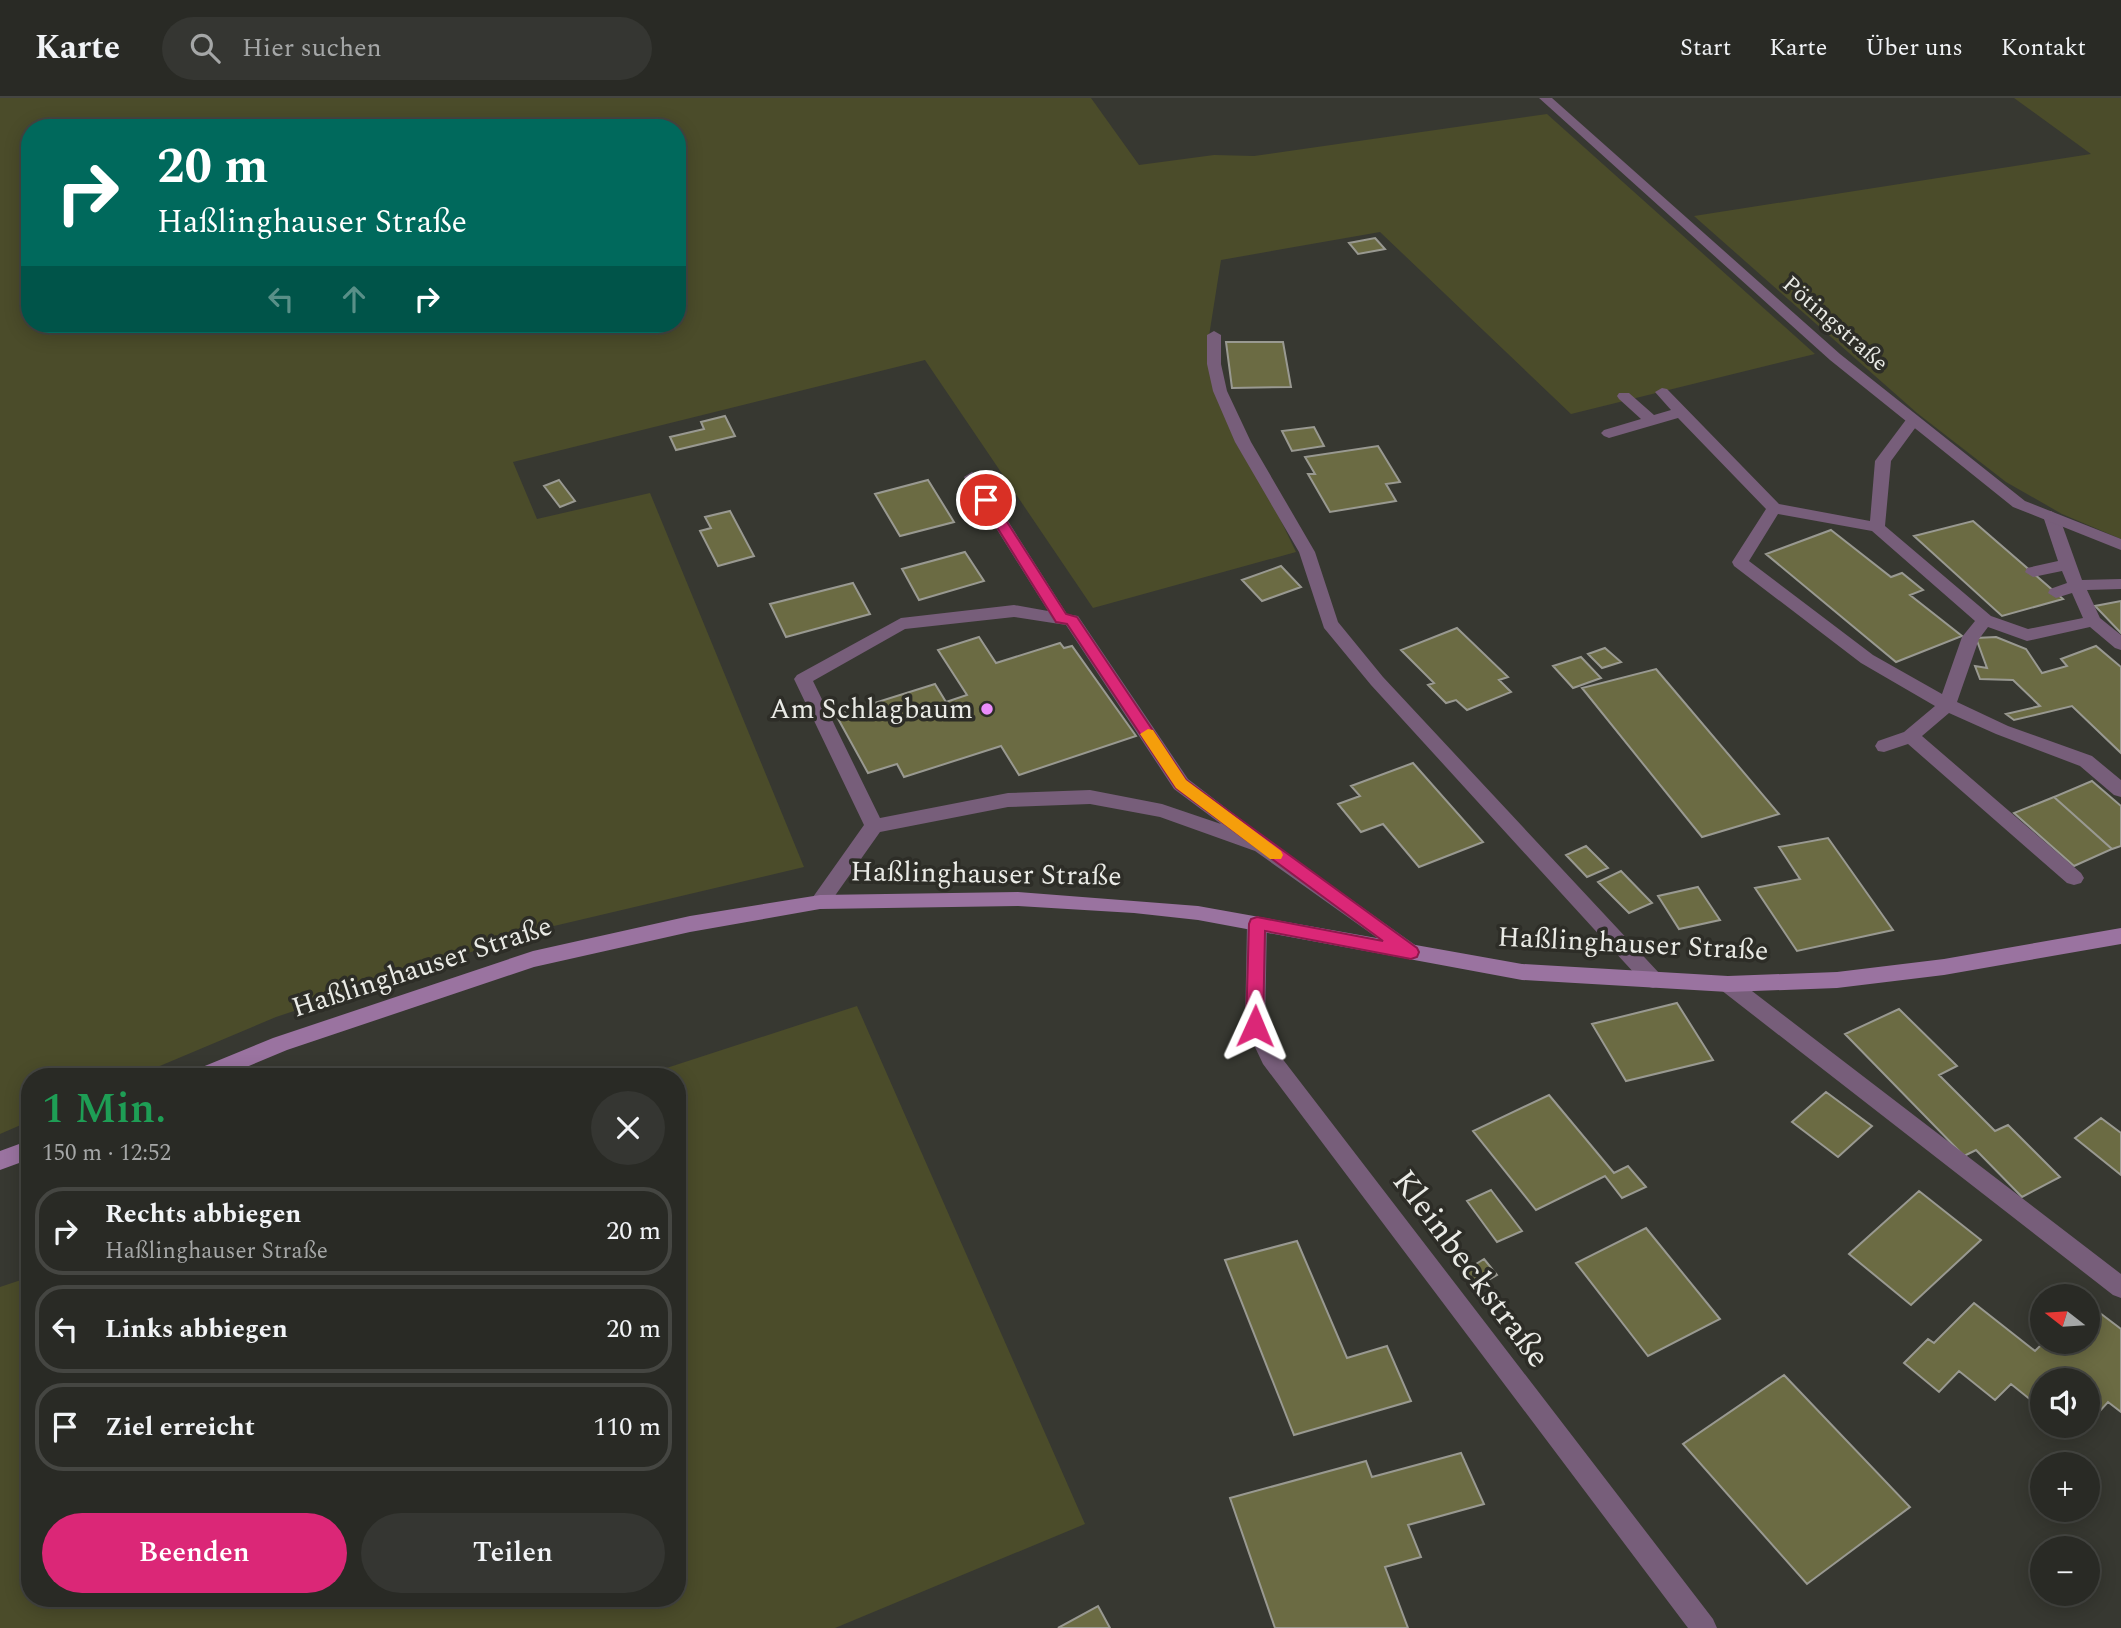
<!DOCTYPE html>
<html lang="de">
<head>
<meta charset="utf-8">
<style>
	body { margin:0; font-family:Spectral,serif; background:#353632; color:#f1f3f6; height:100vh; display:flex; flex-direction:column; font-size:26px; white-space:nowrap }
	* { box-sizing:border-box; margin:0 }
	p { font-size:23px; color:#a5a7a7 }
	.icon { flex:none; width:38px; height:38px; fill:none; stroke:currentColor; stroke-width:2; stroke-linecap:round; stroke-linejoin:round }
	.map { position:relative; flex:1; overflow:hidden }
	.panel { position:absolute; left:21px; top:970px; width:665px; height:539px; display:flex; flex-direction:column; background:#292a25; border-radius:28px; box-shadow:0 4px 18px #0003,0 0 0 2px #454642 }
	.panel>* { flex:none }
	.banner { position:absolute; left:21px; top:21px; width:665px; height:214px; border-radius:28px; box-shadow:0 4px 18px #0003,0 0 0 2px #454642; background:#00695c; color:#fff; overflow:hidden }
	.needle { width:46px; rotate:287deg }
	.fabs { position:absolute; left:2030px; top:1186px; display:grid; gap:14px }
	.fabs a { display:grid; place-items:center; width:70px; height:70px; border-radius:50%; background:#292a25; box-shadow:0 4px 18px #0003,0 0 0 2px #454642; font-size:35px }
	.pin { position:absolute; display:grid; place-items:center; width:60px; height:60px; color:#fff; margin:-30px; border:4px solid #fff; border-radius:50%; box-shadow:0 2px 7px #0007 }
	.me { position:absolute; width:77px; margin:-38px; rotate:1deg; stroke-linejoin:round; filter:drop-shadow(0 0 5px #0008) }
	.turn { display:flex; align-items:center; gap:24px; height:147px; padding:0 21px; font-size:32px }
	.turn .icon { width:91px; height:91px; stroke-width:2.5 }
	.turn b { display:block; font-size:49px; line-height:60px }
	.lanes { display:flex; align-items:center; height:66px; padding:0 21px; background:#0003; justify-content:center; gap:35px; direction:ltr }
	.lanes .off { opacity:.35 }
	.round { display:grid; place-items:center; flex:none; width:74px; height:74px; border-radius:37px; background:#353632 }
	.overview { display:flex; align-items:center; justify-content:space-between; height:119px; padding:0 21px }
	h1 { font-size:42px; font-weight:600; line-height:52px; color:#1e9e55 }
	.cta { display:flex; gap:14px; margin-top:auto; padding:14px 21px }
	.cta a { flex:1; height:80px; border-radius:42px; background:#db2777; color:#fff; font-size:28px; font-weight:600; line-height:80px; text-align:center }
	.cta a+a { background:#353632; color:#f1f3f6 }
	ul { padding:0; list-style:none }
	li { display:flex; align-items:center; gap:21px; height:88px; margin:0 14px 10px; padding:0 7px; border:4px solid #454642; border-radius:28px }
	li div { flex:1 }
	li b { display:block; font-size:26px }
	li em { font-style:normal }
	header { display:flex; align-items:center; gap:42px; box-sizing:border-box; height:98px; padding:0 35px; background:#292a25; border-bottom:2px solid #454642 }
	header strong { font-size:33px }
	nav { display:flex; gap:38px; margin-inline-start:auto; font-size:24px }
	.search { width:490px; height:63px; background:#353632; display:flex; align-items:center; gap:18px; box-sizing:border-box; padding:0 24px; border-radius:38px; color:#a5a7a7; font-size:26px }
	.map>svg:first-child { display:block }
</style>
</head>
<body>
<header>
<strong>Karte</strong>
<div class="search"><svg class="icon" aria-label="search" viewBox="0 0 24 24"><circle cx="10" cy="10" r="6"/><path d="M15 15l6 6"/></svg>Hier suchen</div>
<nav><a>Start</a><a>Karte</a><a>Über uns</a><a>Kontakt</a></nav>
</header>
<div class="map">
<svg width="2121" height="1530" viewBox="0 0 2121 1530">
	<rect width="100%" height="100%" fill="#373831"/>
	<path fill="#4b4c2a" fill-rule="evenodd" d="M0 0H1091L1139 67 1214 57 1254 58 1547 16 1815 256 1571 316 1380 134 1221 162 1209 238 1215 295 1237 347 1270 400 1296 454 1093 510 925 262 513 364 537 421 650 395 804 769 537 832 276 919 136 978H30V1023L0 1036ZM30 30H677V226H30Z
		M2014 0H2121V441L2062 416 2006 384 1917 315 1694 118 2091 56Z
		M857 908 1085 1426 835 1530H0V1189L30 1179V1500H677V978H642Z"/>
	<path fill="#6b6b43" stroke="#999991" stroke-width="2" d="M1375 140 1385 151 1358 156 1349 145Z
		M1226 244H1283L1291 289 1232 290Z
		M725 318 735 338 676 352 670 339 704 331 701 324Z
		M1314 329 1324 348 1292 353 1282 333Z
		M1378 348 1400 384 1386 386 1396 403 1330 414 1308 376H1315L1305 359Z
		M559 382 575 403 560 409 544 388Z
		M928 382 954 424 900 438 875 396Z
		M730 413 754 458 718 468 700 433 711 430 705 419Z
		M1973 423 2063 501 2002 518 1914 438Z
		M1831 432 1891 479 1902 475 1923 492 1910 497 1962 538 1896 564 1766 456Z
		M965 454 984 483 919 502 902 471Z
		M1281 468 1301 489 1262 503 1242 482Z
		M853 485 870 516 786 539 770 506Z
		M2121 503V535L2095 508Z
		M1457 530 1508 579 1499 582 1511 594 1467 612 1456 602 1446 605 1428 587 1434 585 1401 552Z
		M979 539 996 565 1060 545 1064 550 1072 548 1136 638 1019 677 1001 648 904 679 897 666 868 675 836 617 935 586 946 604 967 597 938 552Z
		M1996 539 2026 551 2042 575 2067 568 2061 561 2096 548 2121 569V655L2072 608 2014 622 2006 616 2040 608 2013 582 1980 581 1975 568 1987 570 1976 540Z
		M1605 550 1621 564 1602 570 1588 556Z
		M1581 559 1601 580 1573 590 1553 568Z
		M1656 571 1779 716 1702 739 1582 590Z
		M1413 665 1483 744 1419 769 1383 726 1361 734 1338 706 1360 698 1351 688Z
		M2092 683 2121 708V748L2112 751 2054 699Z
		M2054 699 2112 751 2074 768 2014 715Z
		M1828 740 1893 832 1797 853 1755 790 1800 781 1779 749Z
		M1586 748 1608 770 1587 779 1566 757Z
		M1621 773 1652 805 1629 815 1598 784Z
		M1698 789 1720 822 1679 831 1658 798Z
		M1677 905 1713 962 1626 983 1592 926Z
		M1899 911 1957 968 1939 977 1995 1033 2008 1027 2060 1079 2022 1099 1976 1052 1964 1058 1845 936Z
		M1826 994 1872 1028 1838 1059 1792 1024Z
		M1549 997 1614 1075 1628 1068 1646 1089 1622 1100 1605 1078 1536 1112 1473 1033Z
		M2101 1020 2121 1035V1077L2075 1040Z
		M1491 1092 1522 1133 1497 1144 1467 1103Z
		M1919 1093 1981 1142 1911 1207 1849 1156Z
		M1646 1130 1720 1221 1648 1258 1576 1165Z
		M1297 1143 1347 1260 1387 1248 1411 1303 1294 1337 1225 1162Z
		M1484 1161 1497 1177 1478 1188 1465 1173Z
		M1974 1205 2035 1253 2044 1244H2088V1206L2121 1231V1314L2108 1304 2088 1326V1283H2042V1311L2011 1286 1995 1302 1959 1273 1939 1294 1904 1265 1928 1241 1934 1245Z
		M1784 1277 1910 1409 1807 1486 1683 1346Z
		M2064 1328H2086L2076 1338Z
		M1461 1355 1484 1406 1408 1427 1421 1459 1385 1469 1408 1530H1275L1230 1400 1366 1363 1372 1379Z
		M1098 1508 1110 1530H1058Z"/>
	<g fill="none" stroke-linecap="round" stroke-linejoin="round">
		<path fill="#775e7a" fill-rule="evenodd" d="M1214 233 1221 237V266L1227 293 1251 344 1315 454 1338 524 1383 579 1660 876 1663 882 1660 888 1653 890 1646 888 1371 587 1324 530 1299 454 1235 344 1213 293 1207 266V237Z
			M1662 290 1667 291 1779 406 1870 423 1875 363 1908 319H1918L1921 322 1891 363 1885 428 1991 518 2028 531 2083 520 2072 495 2056 500 2048 495 2050 491 2067 485 2062 473 2033 479 2025 474 2027 470 2058 463 2043 418 2045 414 2051 413 2059 418 2082 482 2121 481V491L2087 492 2100 520 2121 537V552L2115 550 2090 529 2027 543 1988 529 1979 541 1957 604 2008 628 2092 658 2121 682V699L2114 697 2080 668 1996 636 1949 615 1922 638 2081 775 2084 780 2081 785 2074 787 2067 785 1908 646 1884 654 1878 653 1875 648 1878 643 1904 634 1935 608 1861 565 1734 468 1732 464 1766 411 1678 320 1609 340 1604 338 1601 335 1604 332 1641 321 1619 301 1617 298 1619 295H1629L1654 317 1671 312 1655 294ZM1778 416 1872 433 1975 523 1962 539 1942 596 1873 557 1749 463Z
			M972 374 980 379 1067 516 1078 518 1188 681 1269 743 1418 849 1421 854 1418 859 1411 862 1404 859 1255 753 1160 719 1090 706 1008 709 880 734 827 809 820 811 813 809 810 804 813 799 864 727 794 581 797 577 901 520 1014 507 1048 513 964 379ZM1014 519 1066 527 1174 691 1221 726 1162 706 1090 692 1008 695 880 720 813 583 905 531Z
			M1728 878 1735 880 2121 1176V1200L2113 1197 1721 892 1718 886 1721 880Z"/>
		<path fill="#775e7a" fill-rule="evenodd" d="M1539 0H1552L1840 256 2025 403 2121 441V452L2013 409 1830 262Z"/>
		<path fill="#775e7a" fill-rule="evenodd" d="M1257 818 1264 821 1267 826 1265 928 1278 955 1713 1521 1717 1530H1688L1263 966 1245 928 1247 826 1250 821Z"/>
		<path fill="#9a73a0" fill-rule="evenodd" d="M1018 794 1198 808 1522 866 1728 878 1837 874 1944 861 2121 830V846L1944 877 1837 890 1728 894 1522 882 1198 822 1134 815 1018 808 820 811 690 834 534 869 287 952 225 978H192L195 972 273 940 533 853 690 818 820 797Z
			M30 1042V1061L0 1072V1053Z"/>
	</g>
	<path fill="#db2777" stroke="#8e194d" stroke-width="2" d="M986 398 993 402 1066 516 1077 519 1186 682 1417 850 1419 854 1417 859 1411 861 1265 833 1263 928 1261 933H1249L1246 928 1249 826 1251 821 1257 819 1383 843 1176 690 1067 526 1056 524 980 402Z"/>
	<path fill="#f59e0b" d="M1148 631 1153 632 1186 682 1281 753 1283 757 1281 761H1270L1176 690 1140 636Z"/>
	<circle fill="#eb8dfb" stroke="#2d2d27" stroke-width="2.5" cx="987" cy="611" r="7"/>
	<g text-anchor="middle" dominant-baseline="central" stroke-width="7" stroke-linejoin="round" paint-order="stroke">
		<g font-size="23" fill="#eaebe6" stroke="#2d2d27">
			<text transform="translate(1835 226) rotate(41)">Pötingstraße</text>
		</g>
		<g font-size="28" fill="#eaebe6" stroke="#2d2d27" text-anchor="end">
			<text x="973" y="611">Am Schlagbaum</text>
		</g>
		<g font-size="28" fill="#eaebe6" stroke="#2d2d27">
			<text transform="translate(986 776) rotate(1)">Haßlinghauser Straße</text>
			<text transform="translate(1633 846) rotate(3)">Haßlinghauser Straße</text>
			<text transform="translate(422 869) rotate(-18)">Haßlinghauser Straße</text>
		</g>
		<g font-size="33" fill="#eaebe6" stroke="#2d2d27">
			<text transform="translate(1471 1171) rotate(53)">Kleinbeckstraße</text>
		</g>
	</g>
</svg>
<div class="fabs">
<a><svg class="needle" viewBox="-14 -14 28 28"><path d="M0-13l5 13h-10z" fill="#e53935"/><path d="M0 13l5-13h-10z" fill="#a5a7a7"/></svg></a>
<a><svg class="icon" aria-label="sound" viewBox="0 0 24 24"><path d="M4 9h4l5-4v14l-5-4H4zM17 9q2 3 0 6"/></svg></a>
<a>+</a>
<a>−</a>
</div>
<div class="pin" style="left:986px;top:402px;background:#d93025"><svg class="icon" aria-label="arrive" viewBox="0 0 24 24"><path d="M6 21V4h12l-3 4 3 4H6"/></svg></div>
<svg class="me" style="left:1255px;top:928px" viewBox="-20 -20 40 40"><path d="M0-17L14 15 0 8-14 15z" fill="#db2777" stroke="#fff" stroke-width="4"/></svg>
<div class="banner">
<div class="turn"><svg class="icon" aria-label="right" viewBox="0 0 24 24"><path d="M7 20v-9h11M14 6l5 5-5 5"/></svg><div><b>20 m</b>Haßlinghauser Straße</div></div>
<div class="lanes"><svg class="icon off" aria-label="left" viewBox="0 0 24 24"><path d="M17 20v-9H6M10 6l-5 5 5 5"/></svg><svg class="icon off" aria-label="ahead" viewBox="0 0 24 24"><path d="M12 20V5M6 11l6-6 6 6"/></svg><svg class="icon" aria-label="right" viewBox="0 0 24 24"><path d="M7 20v-9h11M14 6l5 5-5 5"/></svg></div>
</div>
<section class="panel">
<div class="overview"><div><h1>1 Min.</h1><p>150 m · 12:52</p></div><a class="round"><svg class="icon" aria-label="close" viewBox="0 0 24 24"><path d="M6 6l12 12M18 6L6 18"/></svg></a></div>
<ul>
<li><svg class="icon" aria-label="right" viewBox="0 0 24 24"><path d="M7 20v-9h11M14 6l5 5-5 5"/></svg><div><b>Rechts abbiegen</b><p>Haßlinghauser Straße</p></div><em>20 m</em></li>
<li><svg class="icon" aria-label="left" viewBox="0 0 24 24"><path d="M17 20v-9H6M10 6l-5 5 5 5"/></svg><div><b>Links abbiegen</b></div><em>20 m</em></li>
<li><svg class="icon" aria-label="arrive" viewBox="0 0 24 24"><path d="M6 21V4h12l-3 4 3 4H6"/></svg><div><b>Ziel erreicht</b></div><em>110 m</em></li>
</ul>
<div class="cta"><a>Beenden</a><a>Teilen</a></div>
</section>
</div>
</body>
</html>
